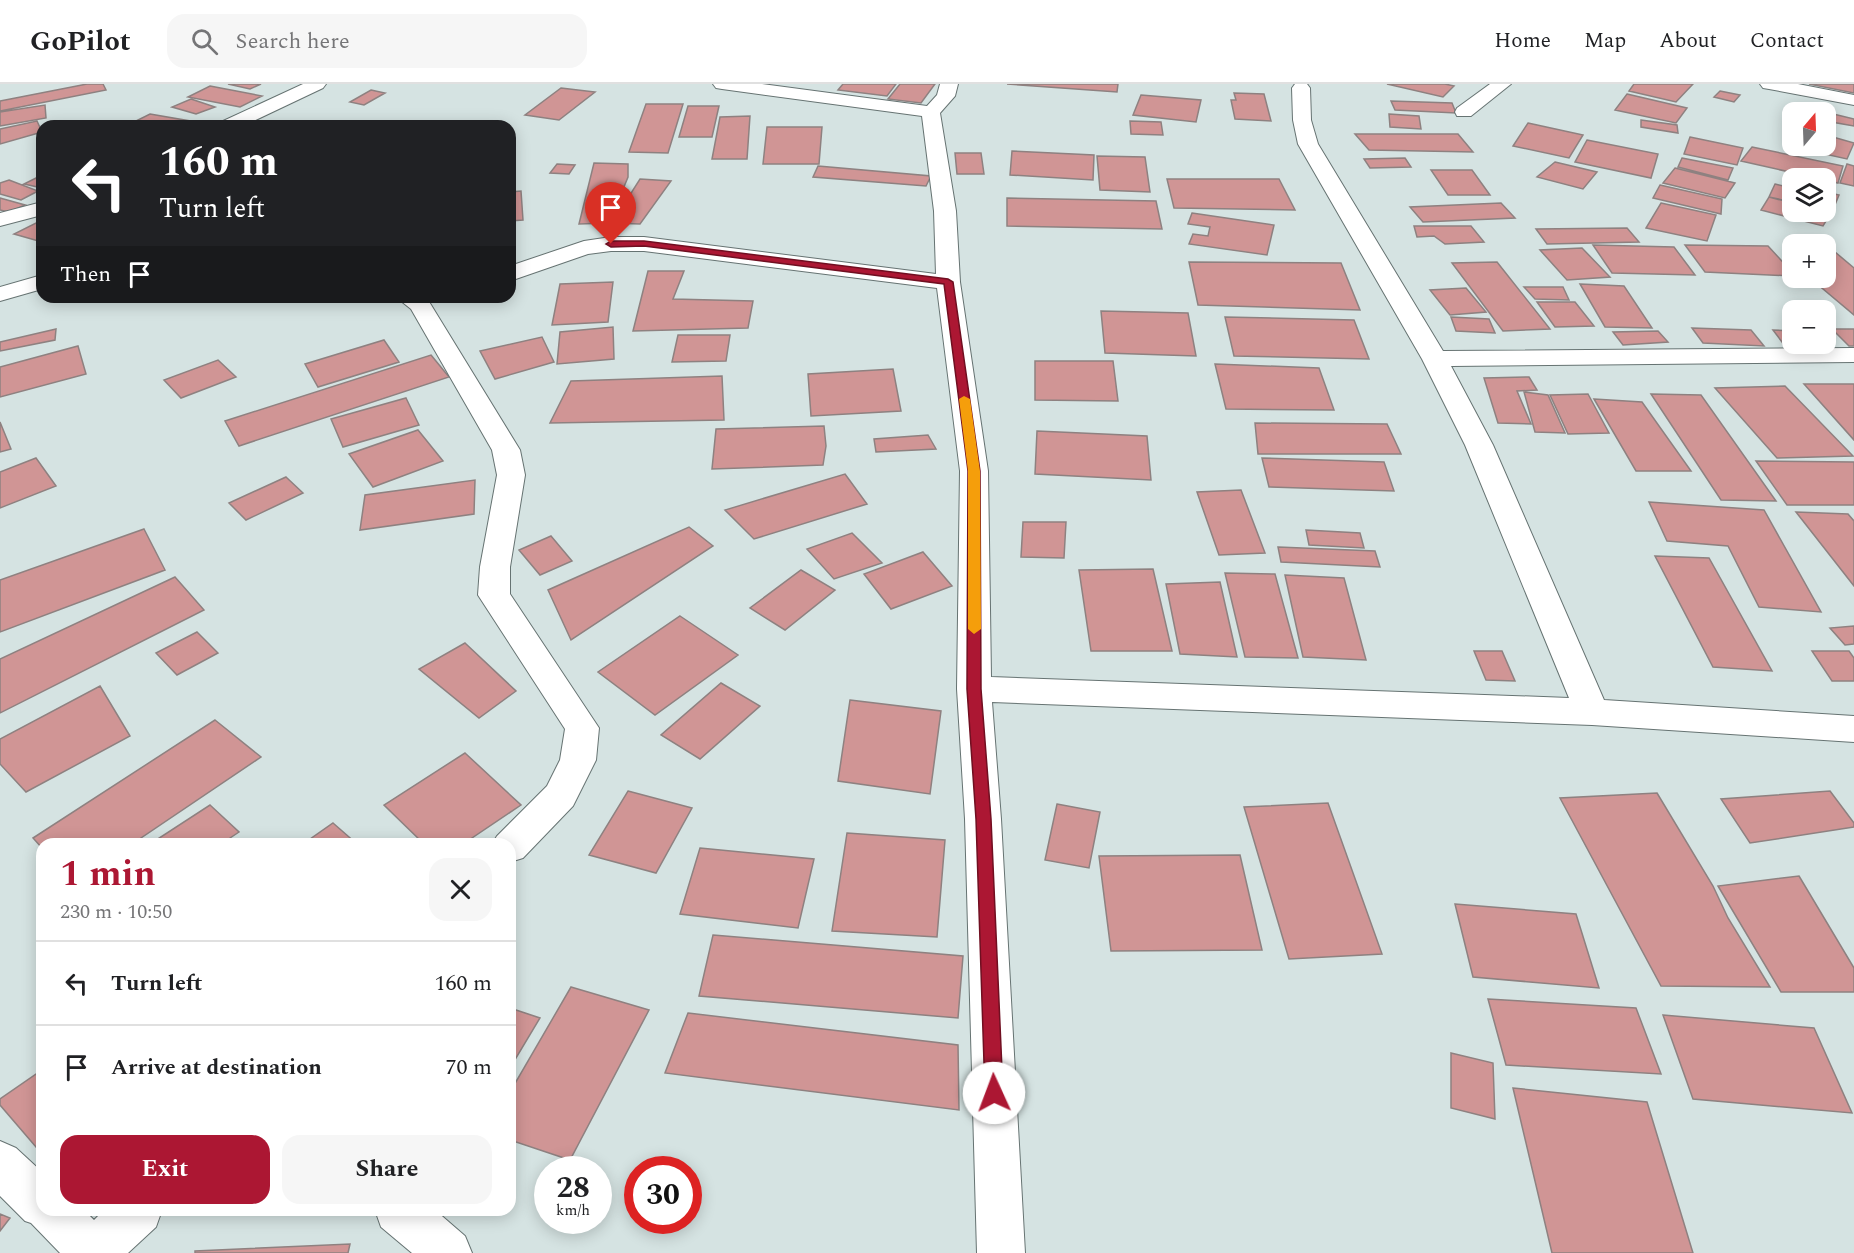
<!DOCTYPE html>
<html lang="en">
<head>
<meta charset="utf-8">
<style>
	body { margin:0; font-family:Spectral,serif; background:#f6f6f6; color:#202124; height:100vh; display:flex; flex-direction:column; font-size:22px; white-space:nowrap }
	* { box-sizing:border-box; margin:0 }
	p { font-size:20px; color:#757577 }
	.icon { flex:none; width:33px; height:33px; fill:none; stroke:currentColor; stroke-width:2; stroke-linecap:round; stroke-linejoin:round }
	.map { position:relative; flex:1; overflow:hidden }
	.details { position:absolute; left:36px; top:754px; width:480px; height:378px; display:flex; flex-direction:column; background:#fff; border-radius:18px; box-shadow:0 3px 15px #0003 }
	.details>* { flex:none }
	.top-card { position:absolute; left:36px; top:36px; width:480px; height:183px; border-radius:18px; box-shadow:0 3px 15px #0003; background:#202124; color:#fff; overflow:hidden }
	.needle { width:39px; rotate:19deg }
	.tools { position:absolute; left:1782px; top:18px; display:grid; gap:12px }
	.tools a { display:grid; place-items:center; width:54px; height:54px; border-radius:12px; background:#fff; box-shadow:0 3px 15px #0003; font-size:30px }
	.speed { position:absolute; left:534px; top:1072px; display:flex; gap:12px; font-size:30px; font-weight:700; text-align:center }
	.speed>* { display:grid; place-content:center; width:78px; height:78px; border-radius:50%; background:#fff; box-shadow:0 3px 15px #0003; line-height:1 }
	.speed small { font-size:15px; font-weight:400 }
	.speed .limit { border:9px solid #d22; background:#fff; color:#111 }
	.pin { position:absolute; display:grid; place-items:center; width:51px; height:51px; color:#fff; margin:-62px -26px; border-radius:50% 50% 50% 0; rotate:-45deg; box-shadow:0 0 6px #0007 }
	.pin .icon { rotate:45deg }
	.me { position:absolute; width:66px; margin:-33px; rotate:358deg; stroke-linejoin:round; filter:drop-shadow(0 0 4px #0008) }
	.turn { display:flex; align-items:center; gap:21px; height:126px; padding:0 24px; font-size:27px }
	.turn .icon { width:78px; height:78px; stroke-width:2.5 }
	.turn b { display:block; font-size:42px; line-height:51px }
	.then { display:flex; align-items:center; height:57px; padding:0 24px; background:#0003; gap:12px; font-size:22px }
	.round { display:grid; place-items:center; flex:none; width:63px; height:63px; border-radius:18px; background:#f6f6f6 }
	.headline { display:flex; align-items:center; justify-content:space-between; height:102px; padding:0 24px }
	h1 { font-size:36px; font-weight:700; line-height:45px; color:#ac1733 }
	.action { display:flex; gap:12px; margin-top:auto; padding:12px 24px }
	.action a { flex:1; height:69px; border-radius:18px; background:#ac1733; color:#fff; font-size:24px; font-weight:700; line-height:69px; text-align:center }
	.action a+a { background:#f6f6f6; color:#202124 }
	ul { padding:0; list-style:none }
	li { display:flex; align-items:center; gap:18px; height:84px; padding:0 24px; border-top:2px solid #e0e0e0 }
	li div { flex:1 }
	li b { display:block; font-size:22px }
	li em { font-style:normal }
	header { display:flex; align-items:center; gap:36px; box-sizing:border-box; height:84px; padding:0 30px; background:#fff; border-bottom:2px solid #e0e0e0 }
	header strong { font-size:28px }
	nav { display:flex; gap:33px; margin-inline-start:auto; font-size:21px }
	.search { width:420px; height:54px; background:#f6f6f6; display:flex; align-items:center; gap:15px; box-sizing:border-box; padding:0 21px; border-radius:18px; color:#757577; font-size:22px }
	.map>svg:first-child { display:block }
</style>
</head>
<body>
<header>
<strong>GoPilot</strong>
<div class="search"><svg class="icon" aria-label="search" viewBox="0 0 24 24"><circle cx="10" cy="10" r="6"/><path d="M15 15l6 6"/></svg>Search here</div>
<nav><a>Home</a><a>Map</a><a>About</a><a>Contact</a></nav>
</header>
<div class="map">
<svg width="1854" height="1169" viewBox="0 0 1854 1169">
	<rect width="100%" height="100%" fill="#d5e3e2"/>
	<path fill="#d09595" stroke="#8e8180" stroke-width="1.5" d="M87 0H103L106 6 0 27V17Z
		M228 0H261L250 5Z
		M843 0H896L887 12 838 6Z
		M900 0H935L921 19 888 15Z
		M1007 0H1118L1117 8Z
		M1387 0H1445L1454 2 1443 13Z
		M1634 0H1693L1676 18 1629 7Z
		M1809 0H1854V9Z
		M210 2 262 12 240 23 188 13Z
		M561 4 595 8 559 36 525 31Z
		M371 6 385 9 364 21 350 18Z
		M1720 7 1740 11 1734 18 1714 13Z
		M1234 9 1264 10 1271 37 1235 35 1231 16H1236Z
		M1627 10 1687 24 1676 39 1615 26Z
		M1141 11 1201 16 1196 38 1133 31Z
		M191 15 215 23 196 30 172 23Z
		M1391 17 1452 19 1456 29 1395 26Z
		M646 20H683L668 69 629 68Z
		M45 21 46 34 0 42V28Z
		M688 22H719L712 53H679Z
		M1821 27 1854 35V42L1826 37V28Z
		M150 30 196 38 189 42H126Z
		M1389 30 1419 32 1421 45 1390 43Z
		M750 32 747 75H712L720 33Z
		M1641 36 1677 41 1678 49 1641 43Z
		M37 37 42 48 0 60V45Z
		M1130 37 1161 38 1163 51 1131 50Z
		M1528 39 1583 51 1569 74 1513 62Z
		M767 43H822L819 80H763Z
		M1792 46V62H1826V51L1854 59 1847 75 1784 61Z
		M1355 50H1458L1473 68 1369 66Z
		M1690 53 1743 64 1737 81 1684 70Z
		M1587 56 1658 70 1651 94 1575 78Z
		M1752 63 1843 82 1838 99 1741 77Z
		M1012 67 1094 71 1093 96 1010 91Z
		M955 69H981L984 90H957Z
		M1097 72 1145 73 1150 108 1100 106Z
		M1405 74 1411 83 1370 84 1364 75Z
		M1682 74 1733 84 1728 96 1678 83Z
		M1555 78 1597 88 1583 105 1537 93Z
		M594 79 628 80V93L609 139 579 140Z
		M557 80 575 81 569 90 550 89Z
		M1847 80 1854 82V102L1840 99Z
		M818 82 931 92 926 102 813 93Z
		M1675 84 1735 99 1725 114 1663 99Z
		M1431 86H1472L1490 111H1448Z
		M42 91V104L24 100Z
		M640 95 671 97 640 140 612 139Z
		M1167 95H1279L1295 126 1174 124Z
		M9 96 38 107 21 116 0 110V99Z
		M1775 100 1792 104V118L1769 113Z
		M1660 101 1722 115 1721 130 1653 114Z
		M521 107 523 136 510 137V108Z
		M1826 108 1839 111 1832 128 1826 126Z
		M1769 113 1792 119V128L1831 129 1823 142 1761 126Z
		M0 114 25 121 9 128 0 126Z
		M1007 114 1156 117 1162 145 1007 142Z
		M1501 119 1515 134 1423 138 1410 123Z
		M1661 119 1716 131 1707 157 1646 144Z
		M1192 129 1274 141 1267 171 1189 160 1193 150 1208 152 1210 143 1188 140Z
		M36 139 42 141V158L14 150Z
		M1414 142H1471L1484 158 1445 160 1434 152 1417 153Z
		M1627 144 1639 158 1547 160 1536 145Z
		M1593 161 1674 163 1695 191 1612 189Z
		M1685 161 1768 162 1792 188V192L1705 188Z
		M1582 164 1610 193 1567 196 1540 166Z
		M1826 168H1835L1854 184V231L1810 194H1826Z
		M1189 178 1341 179 1360 226 1198 221Z
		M1497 178 1550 245 1503 247 1452 179Z
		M648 187H684L673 215 753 217 748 244 633 247Z
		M613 198 608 238 552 241 560 200Z
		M1580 200 1624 202 1652 244 1605 243Z
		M1524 203H1563L1569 216 1535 215Z
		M1466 204 1486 228 1450 231 1430 206Z
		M1537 218H1575L1594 242 1555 243Z
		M1101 227 1188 229 1196 272 1105 269Z
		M1225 233 1354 236 1369 275 1234 272Z
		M1451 233 1489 235 1495 249 1456 247Z
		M613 243 614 275 557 280 560 248Z
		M1692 244 1751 246 1764 262 1703 259Z
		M56 245 55 256 0 267V258Z
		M1832 245H1854V262H1849Z
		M1773 246 1792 247V260H1826V253L1834 264 1785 262Z
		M1658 247 1668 258 1623 261 1613 248Z
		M678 251H730L726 277 672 278Z
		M542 253 554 278 495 295 480 267Z
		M384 256 399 278 318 303 305 280Z
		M78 262 86 290 0 313V283Z
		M431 271 449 293 239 362 225 337Z
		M218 276 236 293 181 314 164 296Z
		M1035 277H1113L1118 317 1035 316Z
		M1215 280 1319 284 1334 326 1226 325Z
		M893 285 901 327 811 332 808 290Z
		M722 292 724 336 550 339 571 297Z
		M1529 293 1537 306 1517 307 1531 340 1498 339 1484 294Z
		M1804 300H1854V356Z
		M1785 302 1853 372 1777 374 1715 304Z
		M1524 308 1548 311 1565 349 1535 348Z
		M1588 310 1609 349 1568 350 1550 311Z
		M1651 310 1701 311 1776 417 1721 416Z
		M406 314 419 341 343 363 331 335Z
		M1594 315 1642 318 1691 387H1636Z
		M0 338 11 365 0 368Z
		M1255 339 1387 340 1401 370H1258Z
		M824 342 826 362 823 381 712 385 716 345Z
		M418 346 443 377 373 403 349 370Z
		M1037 347 1147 352 1151 396 1035 390Z
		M928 351 936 365 876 368 874 355Z
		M36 374 56 402 0 424V388Z
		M1262 374 1384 378 1394 407 1269 403Z
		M1756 377 1854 378V421H1787Z
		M845 390 867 420 754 455 725 426Z
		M286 393 303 409 246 436 229 419Z
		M475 396 474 430 360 446 365 411Z
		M1241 406 1265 469 1219 471 1197 408Z
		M1649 418 1764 426 1821 528 1759 523 1728 462 1667 457Z
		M1796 428 1848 430 1854 437V502Z
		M1023 438H1066L1064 474 1021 473Z
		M689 443 713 462 571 556 548 506Z
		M144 445 165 486 0 548V496Z
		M1306 446 1360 449 1364 464 1309 461Z
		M852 449 882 479 834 495 807 465Z
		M551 452 572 477 540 491 519 466Z
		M1278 463 1375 467 1380 483 1281 478Z
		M923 468 952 502 891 525 864 490Z
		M1655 472 1709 474 1772 587 1713 583Z
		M1153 485 1172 567H1091L1079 486Z
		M801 486 835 506 785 546 750 524Z
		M1225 489 1275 490 1298 574 1245 573Z
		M1285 491 1344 494 1366 576 1303 573Z
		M175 493 204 526 0 629V575Z
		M1220 498 1237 573 1180 570 1166 500Z
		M680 532 738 571 655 631 598 588Z
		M1854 542V560L1845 561 1830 544Z
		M197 548 218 569 177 591 156 569Z
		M465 559 516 607 479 634 419 585Z
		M1474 567H1502L1515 597 1486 596Z
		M1812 567H1849L1854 574V597H1832Z
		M721 599 760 622 700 675 661 651Z
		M100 602 130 652 26 708 0 680V655Z
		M850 616 941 627 930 710 838 697Z
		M215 636 261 673 132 760H42V764L33 754Z
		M465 669 521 721 463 760H424L384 721Z
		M628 707 692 724 656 789 589 771Z
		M1830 707 1854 739V743L1750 759 1721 715Z
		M1657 709 1713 802 1728 834 1770 903 1661 902 1560 714Z
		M1328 719 1382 870 1289 875 1244 723Z
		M1057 720 1100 728 1089 784 1045 776Z
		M210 721 239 748 221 760H150Z
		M333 739 357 760H303Z
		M847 749 945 756 937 853 832 847Z
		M700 764 814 775 798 844 680 830Z
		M1240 771 1262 866 1111 867 1099 772Z
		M1799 792 1854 884V908H1781L1718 802Z
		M1455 820 1576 830 1599 904 1473 893Z
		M713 851 963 872 958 934 699 912Z
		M571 903 649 926 570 1076 510 1056V1008Z
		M1488 915 1636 924 1661 990 1506 981Z
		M510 924 540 934 510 984Z
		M688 929 958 961 959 1026 665 989Z
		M1663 931 1814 944 1852 1029 1693 1015Z
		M1451 969 1493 979 1495 1035 1451 1024Z
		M42 986V1070L0 1021V1015Z
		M1513 1004 1647 1018 1693 1169H1552Z
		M0 1130 10 1134 0 1147Z
		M350 1160 348 1169H195V1167Z"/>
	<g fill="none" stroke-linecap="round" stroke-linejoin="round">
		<g stroke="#667372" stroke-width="2">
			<path id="street" d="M303 0H326L323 4 243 42H218L221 38Z
				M713 0H762L927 22 937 11 940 0H958L955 12 940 29 956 127 960 198 988 387 991 593 1569 614 1465 361 1422 275 1298 60 1293 36 1292 4 1295 0H1307L1310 4 1311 36 1318 60 1443 267 1854 264V278L1451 282 1493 361 1604 616 1854 632V658L1592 641 992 618 1001 735 1025 1169H977L965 735 957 605 960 387 937 204 644 167H611L588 170 510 197V182L584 157 611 153H644L936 190 934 127 922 32 722 5 716 4Z
				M1490 0H1511L1471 32H1457L1455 28 1457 24Z
				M1760 0H1798L1854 11V21L1769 5 1763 4Z
				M42 118V131L0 142V129Z
				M42 191V205L0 217V203Z
				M396 213H424L428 216 520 366 525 391 510 483V510L599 644 596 676 573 722 523 774 510 778V760H492L497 752 547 702 560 676 565 645 478 511 480 483 497 391 492 366 411 225Z
				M0 1057 16 1064 42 1088V1126H84L94 1136 104 1126H162L156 1143 128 1169H60L31 1139 25 1137 0 1112Z
				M375 1126H435L465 1152 472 1169H412L381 1143Z"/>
		</g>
		<use href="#street" fill="#fff" fill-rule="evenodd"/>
	</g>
	<path fill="#ac1733" stroke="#700f21" stroke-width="1.5" d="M644 157 948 195 953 198 980 387 981 605 991 735 1003 1009 1001 1015 994 1018 988 1015 985 1009 976 735 967 605 968 387 944 200 644 162 611 163 606 160 611 157Z"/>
	<path fill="#f59e0b" d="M964 312 970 315 980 387 981 545 974 550 968 545V387L959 315Z"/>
</svg>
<div class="tools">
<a><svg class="needle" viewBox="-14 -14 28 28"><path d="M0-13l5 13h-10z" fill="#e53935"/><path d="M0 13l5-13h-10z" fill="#757577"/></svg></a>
<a><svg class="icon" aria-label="layers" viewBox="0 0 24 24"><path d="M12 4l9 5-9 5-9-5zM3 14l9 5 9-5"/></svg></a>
<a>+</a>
<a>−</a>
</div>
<div class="speed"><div>28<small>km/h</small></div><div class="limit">30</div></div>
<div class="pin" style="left:611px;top:160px;background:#d93025"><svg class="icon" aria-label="arrive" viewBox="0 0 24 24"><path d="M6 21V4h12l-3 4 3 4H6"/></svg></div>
<svg class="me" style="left:994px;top:1009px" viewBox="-20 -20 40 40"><circle r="19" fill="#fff"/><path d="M0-13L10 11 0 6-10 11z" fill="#ac1733"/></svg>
<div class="top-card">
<div class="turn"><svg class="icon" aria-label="left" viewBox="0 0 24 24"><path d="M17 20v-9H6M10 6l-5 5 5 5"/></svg><div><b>160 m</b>Turn left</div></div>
<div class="then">Then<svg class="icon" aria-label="arrive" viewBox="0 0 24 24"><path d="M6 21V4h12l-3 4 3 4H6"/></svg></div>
</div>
<section class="details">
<div class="headline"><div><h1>1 min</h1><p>230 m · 10:50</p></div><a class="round"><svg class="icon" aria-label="close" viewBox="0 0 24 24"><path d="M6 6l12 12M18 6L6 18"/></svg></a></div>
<ul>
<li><svg class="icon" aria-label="left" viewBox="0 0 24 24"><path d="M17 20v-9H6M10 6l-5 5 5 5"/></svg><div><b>Turn left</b></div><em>160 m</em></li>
<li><svg class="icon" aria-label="arrive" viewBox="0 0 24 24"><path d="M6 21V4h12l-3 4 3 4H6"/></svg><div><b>Arrive at destination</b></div><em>70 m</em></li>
</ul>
<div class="action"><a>Exit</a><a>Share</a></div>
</section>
</div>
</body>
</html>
